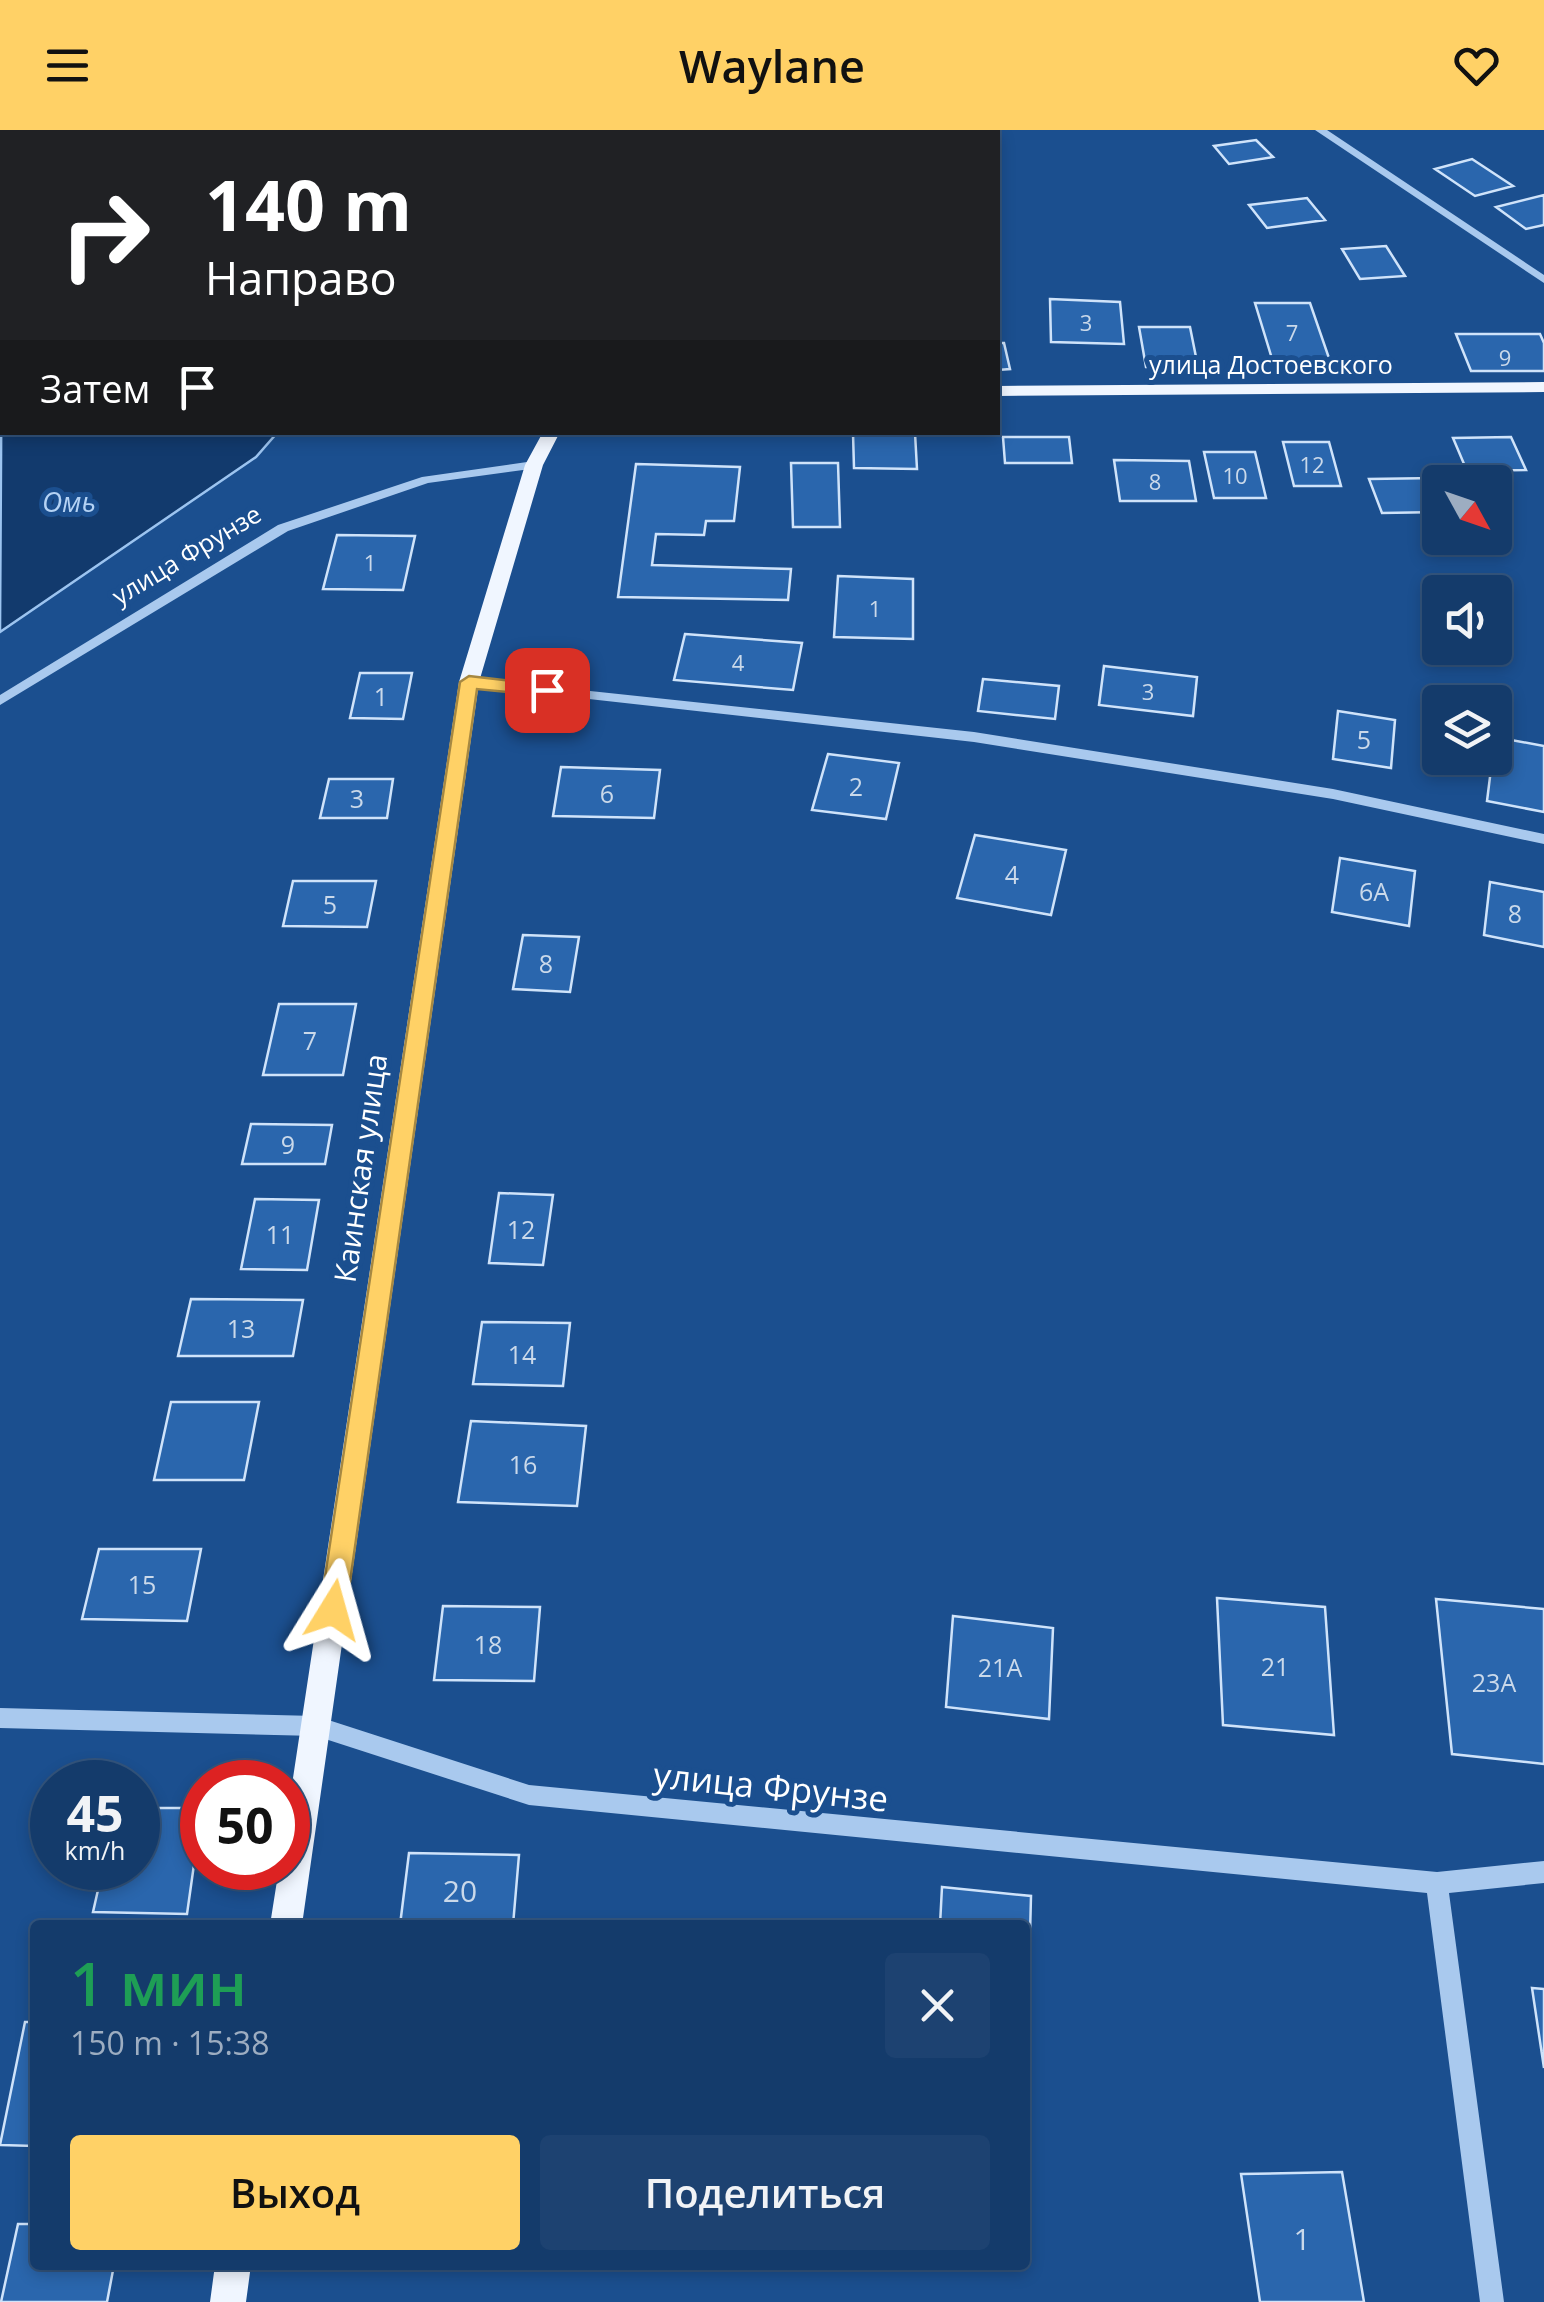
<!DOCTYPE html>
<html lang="ru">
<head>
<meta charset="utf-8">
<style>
	body { margin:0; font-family:"Open Sans",sans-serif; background:#1d4271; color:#f1f3f6; height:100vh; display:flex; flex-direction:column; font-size:38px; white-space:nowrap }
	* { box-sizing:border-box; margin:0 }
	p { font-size:32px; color:#9dadc1 }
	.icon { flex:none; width:55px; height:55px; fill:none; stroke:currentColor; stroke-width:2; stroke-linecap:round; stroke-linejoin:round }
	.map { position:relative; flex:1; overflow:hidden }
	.sheet { position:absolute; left:30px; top:1790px; width:1000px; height:350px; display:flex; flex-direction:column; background:#143b6b; border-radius:10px; box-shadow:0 5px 15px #0003,0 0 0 2px #33557e }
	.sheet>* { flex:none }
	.hud { position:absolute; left:0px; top:0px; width:1000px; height:305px; box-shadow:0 5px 15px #0003,0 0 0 2px #33557e; background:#202124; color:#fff; overflow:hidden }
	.needle { width:65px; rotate:130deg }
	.tools { position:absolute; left:1422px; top:335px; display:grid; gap:20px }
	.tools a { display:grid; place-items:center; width:90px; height:90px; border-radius:10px; background:#143b6b; box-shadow:0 5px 15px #0003,0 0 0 2px #33557e; font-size:50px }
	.speed { position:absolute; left:30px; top:1630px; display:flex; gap:20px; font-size:50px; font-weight:700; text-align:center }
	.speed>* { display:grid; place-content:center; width:130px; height:130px; border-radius:50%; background:#143b6b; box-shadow:0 5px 15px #0003,0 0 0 2px #33557e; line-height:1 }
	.speed small { font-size:25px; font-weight:400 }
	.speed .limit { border:15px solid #d22; background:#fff; color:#111 }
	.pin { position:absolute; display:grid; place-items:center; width:85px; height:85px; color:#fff; margin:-42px; border-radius:20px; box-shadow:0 5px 15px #0006 }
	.me { position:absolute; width:110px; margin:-55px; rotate:8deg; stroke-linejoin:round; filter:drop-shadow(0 0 8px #0008) }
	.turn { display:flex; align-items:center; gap:35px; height:210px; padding:0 40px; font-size:45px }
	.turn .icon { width:130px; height:130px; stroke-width:2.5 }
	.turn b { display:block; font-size:70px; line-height:85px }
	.then { display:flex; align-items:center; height:95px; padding:0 40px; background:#0003; gap:20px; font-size:38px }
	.round { display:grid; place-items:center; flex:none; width:105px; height:105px; border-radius:10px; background:#1d4271 }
	.overview { display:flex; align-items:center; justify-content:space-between; height:170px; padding:0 40px }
	h1 { font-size:60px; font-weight:600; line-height:75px; color:#1e9e55 }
	.action { display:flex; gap:20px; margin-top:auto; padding:20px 40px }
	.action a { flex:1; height:115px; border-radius:10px; background:#ffd166; color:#111; font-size:40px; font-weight:600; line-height:115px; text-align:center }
	.action a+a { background:#1d4271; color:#f1f3f6 }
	header { display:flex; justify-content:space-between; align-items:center; height:130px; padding:0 40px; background:#ffd166; color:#111; font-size:45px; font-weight:600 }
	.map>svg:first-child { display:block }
</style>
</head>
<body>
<header><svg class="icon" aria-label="menu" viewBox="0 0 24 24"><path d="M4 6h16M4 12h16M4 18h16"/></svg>Waylane<svg class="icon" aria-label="heart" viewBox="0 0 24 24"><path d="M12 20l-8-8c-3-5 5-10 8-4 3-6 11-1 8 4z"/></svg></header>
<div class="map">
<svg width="1544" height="2172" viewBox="0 0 1544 2172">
	<rect width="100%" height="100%" fill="#1b4f8f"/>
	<path fill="#123a6d" stroke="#9cc4f0" stroke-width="2.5" d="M2 164V302L277 303 256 327 0 502Z"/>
	<path fill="#2a66ad" stroke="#cfe3fa" stroke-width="2.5" d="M1256 10 1273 27 1229 34 1214 16Z
		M1472 29 1513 56 1475 66 1435 39Z
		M1544 65V95L1526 99 1496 77Z
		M1307 68 1325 90 1267 98 1249 75Z
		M1386 116 1405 146 1360 149 1342 119Z
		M1050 169 1120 172 1124 214 1051 212Z
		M1255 173H1310L1330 231 1273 232Z
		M1139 197H1190L1198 237H1146Z
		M1456 204H1540L1544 213V241H1471Z
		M998 213H1004L1010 239 998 240Z
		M853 303H915L917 339 854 338Z
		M1003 307H1069L1072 333H1005Z
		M1511 307 1526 340 1467 341 1453 308Z
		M1283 312H1329L1341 356H1294Z
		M1204 322H1255L1266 368H1214Z
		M1114 330 1189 331 1196 371H1120Z
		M791 333H838L840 397H793Z
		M636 334 740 337 734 391H706L704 405 656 404 652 435 791 439 788 470 618 467Z
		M1436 348 1440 382 1382 383 1369 349Z
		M337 405 415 406 403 460 323 459Z
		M838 446 913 449V509L834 507Z
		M685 504 802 513 793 560 674 550Z
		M1104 536 1197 547 1193 586 1099 575Z
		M360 543H412L403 589 350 588Z
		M983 549 1059 556 1055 589 978 581Z
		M1338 581 1395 590 1391 638 1333 629Z
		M1495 607 1544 616V682L1487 671Z
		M828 624 899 633 886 689 812 680Z
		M561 637 660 640 654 688 553 686Z
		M329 649H393L387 688H320Z
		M975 705 1066 720 1051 785 957 768Z
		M1340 728 1415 741 1409 796 1332 782Z
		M293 751H376L367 797 283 796Z
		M1490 752 1544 762V817L1484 805Z
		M523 805 579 807 570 862 513 859Z
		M279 874H356L343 945H263Z
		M251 994 332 995 325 1034H242Z
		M499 1063 553 1065 543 1135 489 1133Z
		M255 1069 319 1070 307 1140 241 1139Z
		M191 1169 303 1170 293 1226H178Z
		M482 1192 570 1193 563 1256 473 1254Z
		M171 1272H259L244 1350H154Z
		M471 1291 586 1296 577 1376 458 1372Z
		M99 1419H201L187 1491 82 1489Z
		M1217 1468 1325 1477 1334 1605 1223 1595Z
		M1436 1469 1544 1479V1634L1452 1624Z
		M443 1476 540 1477 534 1551 434 1550Z
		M953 1486 1053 1498 1049 1589 946 1577Z
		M138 1678H202L187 1784 93 1782 103 1738H138Z
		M409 1723 519 1725 513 1795H400Z
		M942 1757 1031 1766 1028 1884 1025 1795H940Z
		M1532 1858 1544 1859V1938Z
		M25 1892H35V2016L0 2015Z
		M1342 2042 1364 2172H1260L1241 2044Z
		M18 2094H35V2135H114L107 2172H1Z"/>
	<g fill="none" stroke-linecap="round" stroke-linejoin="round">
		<path fill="#a9c9ee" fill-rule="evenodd" d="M1315 0H1327L1544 145V153Z
			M534 331 538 332V338L428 353 288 401 0 575V565L278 395 422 347Z
			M469 548 974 602 1333 659 1544 704V714L1333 669 974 612 464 555V549Z
			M0 1578 316 1586 529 1655 1437 1742 1544 1731V1753L1449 1763 1504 2172H1480L1427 1763 529 1675 316 1606 0 1598Z"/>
		<path fill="#f0f6ff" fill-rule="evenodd" d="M645 0H659V2H645Z
			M1544 252V262L998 266V256Z
			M543 302H560L543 335 479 552 302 1795H270L279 1738H288V1681L459 552 525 335Z
			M215 2135H251L246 2172H210Z"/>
	</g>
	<path fill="#ffd166" stroke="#a68842" stroke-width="2.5" d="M469 546 547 555 556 560 547 566 477 559 346 1480 343 1489 333 1492 324 1489 320 1480 460 552Z"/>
	<g text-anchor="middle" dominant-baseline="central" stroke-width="10" stroke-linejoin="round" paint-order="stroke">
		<g font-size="22" fill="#cad9ea">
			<text x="1086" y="192">3</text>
			<text x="1292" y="202">7</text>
			<text x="1505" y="227">9</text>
			<text x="1312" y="334">12</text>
			<text x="1235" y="345">10</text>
			<text x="1155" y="351">8</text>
			<text x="370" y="432">1</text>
			<text x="875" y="478">1</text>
			<text x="738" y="532">4</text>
			<text x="1148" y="561">3</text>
		</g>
		<g font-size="25" fill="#fff" stroke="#1b4f8f">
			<text x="1271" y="234">улица Достоевского</text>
			<text transform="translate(186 424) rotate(-31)">улица Фрунзе</text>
		</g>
		<g font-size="25" fill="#cad9ea">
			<text x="381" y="566">1</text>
			<text x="1364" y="609">5</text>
			<text x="856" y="656">2</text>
			<text x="607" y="663">6</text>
			<text x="357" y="668">3</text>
			<text x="1012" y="744">4</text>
			<text x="1374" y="761">6А</text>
			<text x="330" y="774">5</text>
			<text x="1515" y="783">8</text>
			<text x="546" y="833">8</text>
			<text x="310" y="910">7</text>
			<text x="288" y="1014">9</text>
			<text x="521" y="1099">12</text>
			<text x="280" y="1104">11</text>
			<text x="241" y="1198">13</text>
			<text x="522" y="1224">14</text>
			<text x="523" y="1334">16</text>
			<text x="142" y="1454">15</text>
			<text x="488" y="1514">18</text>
			<text x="1275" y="1536">21</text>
			<text x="1000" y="1537">21А</text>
			<text x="1494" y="1552">23А</text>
		</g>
		<g font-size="28" font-style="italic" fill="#b5d3f5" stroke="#1b4f8f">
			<text x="69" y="371">Омь</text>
		</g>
		<g font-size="30" fill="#fff" stroke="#1b4f8f">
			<text transform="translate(360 1038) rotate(-82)">Каинская улица</text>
		</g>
		<g font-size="30" fill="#cad9ea">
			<text x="460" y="1760">20</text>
			<text x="1302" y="2108">1</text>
		</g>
		<g font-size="35" fill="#fff" stroke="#1b4f8f">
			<text transform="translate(771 1656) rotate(6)">улица Фрунзе</text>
		</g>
	</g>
</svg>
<div class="tools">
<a><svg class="needle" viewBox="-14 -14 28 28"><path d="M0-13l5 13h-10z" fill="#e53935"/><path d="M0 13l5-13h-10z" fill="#9dadc1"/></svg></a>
<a><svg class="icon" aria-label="sound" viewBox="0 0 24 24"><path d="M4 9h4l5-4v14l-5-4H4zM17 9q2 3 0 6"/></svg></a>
<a><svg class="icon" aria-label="layers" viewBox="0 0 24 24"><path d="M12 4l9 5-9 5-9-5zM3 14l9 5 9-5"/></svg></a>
</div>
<div class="speed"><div>45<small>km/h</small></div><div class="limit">50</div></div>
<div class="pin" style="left:547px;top:560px;background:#d93025"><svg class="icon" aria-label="arrive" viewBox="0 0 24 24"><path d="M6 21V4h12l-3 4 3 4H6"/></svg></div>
<svg class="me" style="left:333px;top:1480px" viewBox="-20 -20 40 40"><path d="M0-17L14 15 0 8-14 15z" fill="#ffd166" stroke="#fff" stroke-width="4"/></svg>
<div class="hud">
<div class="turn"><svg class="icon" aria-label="right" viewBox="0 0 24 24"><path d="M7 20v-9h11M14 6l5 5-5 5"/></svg><div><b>140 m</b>Направо</div></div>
<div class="then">Затем<svg class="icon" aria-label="arrive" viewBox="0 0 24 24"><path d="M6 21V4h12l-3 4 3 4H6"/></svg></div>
</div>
<section class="sheet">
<div class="overview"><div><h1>1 мин</h1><p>150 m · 15:38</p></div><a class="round"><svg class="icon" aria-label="close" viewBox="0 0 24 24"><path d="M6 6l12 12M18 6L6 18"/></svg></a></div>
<div class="action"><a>Выход</a><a>Поделиться</a></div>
</section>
</div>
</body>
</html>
